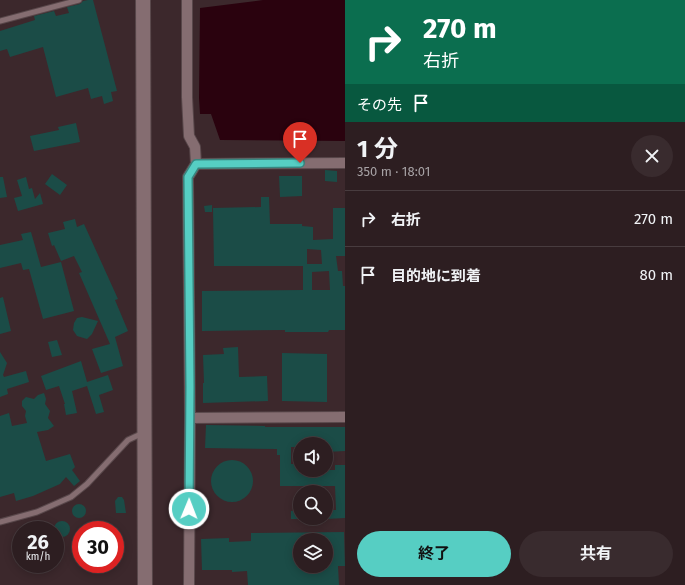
<!DOCTYPE html>
<html lang="ja">
<head>
<meta charset="utf-8">
<style>
	body { margin:0; font-family:"Fira Sans","Noto Sans JP",sans-serif; background:#392b2e; color:#f1f3f6; height:100vh; display:flex; flex-direction:column; font-size:15px; white-space:nowrap }
	* { box-sizing:border-box; margin:0 }
	p { font-size:13px; color:#a7a2a5 }
	.icon { flex:none; width:22px; height:22px; fill:none; stroke:currentColor; stroke-width:2; stroke-linecap:round; stroke-linejoin:round }
	.map { position:relative; flex:1; overflow:hidden }
	.side { display:flex; flex-direction:column; background:#2d1e21; width:340px }
	.side>* { flex:none }
	.hud { background:#0b6e4f; color:#fff; overflow:hidden }
	.tools { position:absolute; left:293px; top:437px; display:grid; gap:8px }
	.tools a { display:grid; place-items:center; width:40px; height:40px; border-radius:50%; background:#2d1e21; box-shadow:0 2px 10px #0003,0 0 0 1px #483c3f; font-size:20px }
	.speed { position:absolute; left:12px; top:521px; display:flex; gap:8px; font-size:20px; font-weight:700; text-align:center }
	.speed>* { display:grid; place-content:center; width:52px; height:52px; border-radius:50%; background:#2d1e21; box-shadow:0 2px 10px #0003,0 0 0 1px #483c3f; line-height:1 }
	.speed small { font-size:10px; font-weight:400 }
	.speed .limit { border:6px solid #d22; background:#fff; color:#111 }
	.pin { position:absolute; display:grid; place-items:center; width:34px; height:34px; color:#fff; margin:-41px -17px; border-radius:50% 50% 50% 0; rotate:-45deg; box-shadow:0 0 4px #0007 }
	.pin .icon { rotate:45deg }
	.me { position:absolute; width:44px; margin:-22px; rotate:1deg; stroke-linejoin:round; filter:drop-shadow(0 0 3px #0008) }
	.turn { display:flex; align-items:center; gap:14px; height:84px; padding:0 12px; font-size:18px }
	.turn .icon { width:52px; height:52px; stroke-width:2.5 }
	.turn b { display:block; font-size:28px; line-height:34px }
	.then { display:flex; align-items:center; height:38px; padding:0 12px; background:#0003; gap:8px; font-size:15px }
	.round { display:grid; place-items:center; flex:none; width:42px; height:42px; border-radius:21px; background:#392b2e }
	.overview { display:flex; align-items:center; justify-content:space-between; height:68px; padding:0 12px }
	h1 { font-size:24px; font-weight:700; line-height:30px }
	.action { display:flex; gap:8px; margin-top:auto; padding:8px 12px }
	.action a { flex:1; height:46px; border-radius:24px; background:#56cec3; color:#111; font-size:16px; font-weight:700; line-height:46px; text-align:center }
	.action a+a { background:#392b2e; color:#f1f3f6 }
	ul { padding:0; list-style:none }
	li { display:flex; align-items:center; gap:12px; height:56px; padding:0 12px; border-top:1px solid #483c3f }
	li div { flex:1 }
	li b { display:block; font-size:15px }
	li em { font-style:normal }
	main { display:flex; flex:1; min-height:0 }
	.map>svg:first-child { display:block }
</style>
</head>
<body>
<main>
<div class="map">
<svg width="345" height="585" viewBox="0 0 345 585">
	<rect width="100%" height="100%" fill="#3c282c"/>
	<path fill="#2a020e" d="M263 0H345V141L220 140 211 114H200L199 98 200 8Z"/>
	<path fill="#1b4c47" fill-rule="evenodd" d="M88 0H93L117 91 111 92 113 101 104 104 102 96 91 99 88 88 56 97 43 47 10 57 7 49 0 51V31L35 20 34 16 54 11 56 16 69 13 67 7 80 4 83 1Z
		M76 123 80 142 34 151 30 136 59 130 58 127Z
		M325 170 337 171V182L325 181Z
		M52 174 67 185 60 195 45 184Z
		M279 176H302V196L280 197Z
		M0 177H3L7 197 0 198Z
		M26 177 29 189 32 188 35 199 40 193 43 204 18 211 14 198 22 196 17 180Z
		M261 197H269L270 224H302V226L313 227V240L333 239V208H345V256H336L338 271H342L343 286H345V330H329L328 332H285V330L202 331V291L303 290V266H214L213 208 261 207ZM307 249 321 250 322 264H307ZM329 271 330 290H312V272Z
		M212 205V212H205L204 206Z
		M75 219 77 227 84 224 118 299 115 300 128 331 115 337 123 366 101 373 92 349 110 344 79 273 82 272 74 256 61 261 54 245 52 246 48 233 65 229 63 222Z
		M31 232 41 267 61 262 74 311 43 319 29 269 23 270 21 263 0 268V245L23 240 21 234Z
		M3 297 11 331 0 334V298Z
		M82 317 98 321 92 334 87 339 77 336 73 330 74 323 77 318Z
		M57 340 62 355 52 357 48 342Z
		M238 347 239 377 267 376 268 401 203 403V383H204L203 355 224 354 223 348Z
		M0 352 7 363 3 375 4 377 26 371 29 382 7 389 8 394 0 397Z
		M282 353 327 354V402L282 401Z
		M81 361 87 382 108 375 113 390 99 395 104 412 96 414 87 386 72 391 77 413 66 415 64 404H65L59 386 46 390 41 376Z
		M44 393 46 399 45 404 50 411 48 418 54 426 48 430 37 432 46 461 70 454 75 467 72 470 80 481 74 486 66 477 60 484 33 496 16 501 14 493 0 497V416L9 413 12 426 27 423 25 416 26 411 22 406V401L26 397 34 399 38 395Z
		M206 425 265 426V427H345V451L326 452V444H300V447H291V464H300V470H335V465H345V518L326 519V510H336L335 486H280V455H277V449L205 448Z
		M211 481a21 21 0 1 1 42 0a21 21 0 1 1-42 0Z
		M118 497H122L124 500 126 513H116L115 501Z
		M72 511a7 7 0 1 1 14 0a7 7 0 1 1-14 0Z
		M300 510V519H291V511Z
		M54 529a8 8 0 1 1 16 0a8 8 0 1 1-16 0Z
		M344 532 345 566H338L339 585H248L247 571 232 572V570H202L201 539 229 538V542L251 541V533ZM300 540H326V566H300Z"/>
	<g fill="none" stroke-linecap="round" stroke-linejoin="round">
		<g stroke="#58474a" stroke-width="7">
			<path id="lane" d="M0 21 79 0
				M0 522 37 512 71 497 87 484 128 440 143 433"/>
		</g>
		<g stroke="#58474a" stroke-width="12">
			<path id="street" d="M187 0V97L189 136 195 147 196 164 188 177 190 418 189 585
				M196 164 345 163
				M190 418 345 417"/>
		</g>
		<g stroke="#58474a" stroke-width="16">
			<path id="secondary" d="M143 0 145 585"/>
		</g>
		<use href="#lane" stroke="#856d71" stroke-width="5"/>
		<use href="#street" stroke="#856d71" stroke-width="10"/>
		<use href="#secondary" stroke="#856d71" stroke-width="14"/>
	</g>
	<g fill="none" stroke-linecap="round" stroke-linejoin="round">
		<g stroke="#38867f" stroke-width="10">
			<path id="route" d="M189 509 190 387 188 177 196 164 300 163"/>
		</g>
		<use href="#route" stroke="#56cec3" stroke-width="7"/>
	</g>
</svg>
<div class="tools">
<a><svg class="icon" aria-label="sound" viewBox="0 0 24 24"><path d="M4 9h4l5-4v14l-5-4H4zM17 9q2 3 0 6"/></svg></a>
<a><svg class="icon" aria-label="search" viewBox="0 0 24 24"><circle cx="10" cy="10" r="6"/><path d="M15 15l6 6"/></svg></a>
<a><svg class="icon" aria-label="layers" viewBox="0 0 24 24"><path d="M12 4l9 5-9 5-9-5zM3 14l9 5 9-5"/></svg></a>
</div>
<div class="speed"><div>26<small>km/h</small></div><div class="limit">30</div></div>
<div class="pin" style="left:300px;top:163px;background:#d93025"><svg class="icon" aria-label="arrive" viewBox="0 0 24 24"><path d="M6 21V4h12l-3 4 3 4H6"/></svg></div>
<svg class="me" style="left:189px;top:509px" viewBox="-20 -20 40 40"><circle r="17" fill="#56cec3" stroke="#fff" stroke-width="3"/><path d="M0-11L8 9 0 5-8 9z" fill="#fff"/></svg>
</div>
<section class="side">
<div class="hud">
<div class="turn"><svg class="icon" aria-label="right" viewBox="0 0 24 24"><path d="M7 20v-9h11M14 6l5 5-5 5"/></svg><div><b>270 m</b>右折</div></div>
<div class="then">その先<svg class="icon" aria-label="arrive" viewBox="0 0 24 24"><path d="M6 21V4h12l-3 4 3 4H6"/></svg></div>
</div>
<div class="overview"><div><h1>1 分</h1><p>350 m · 18:01</p></div><a class="round"><svg class="icon" aria-label="close" viewBox="0 0 24 24"><path d="M6 6l12 12M18 6L6 18"/></svg></a></div>
<ul>
<li><svg class="icon" aria-label="right" viewBox="0 0 24 24"><path d="M7 20v-9h11M14 6l5 5-5 5"/></svg><div><b>右折</b></div><em>270 m</em></li>
<li><svg class="icon" aria-label="arrive" viewBox="0 0 24 24"><path d="M6 21V4h12l-3 4 3 4H6"/></svg><div><b>目的地に到着</b></div><em>80 m</em></li>
</ul>
<div class="action"><a>終了</a><a>共有</a></div>
</section>
</main>
</body>
</html>
